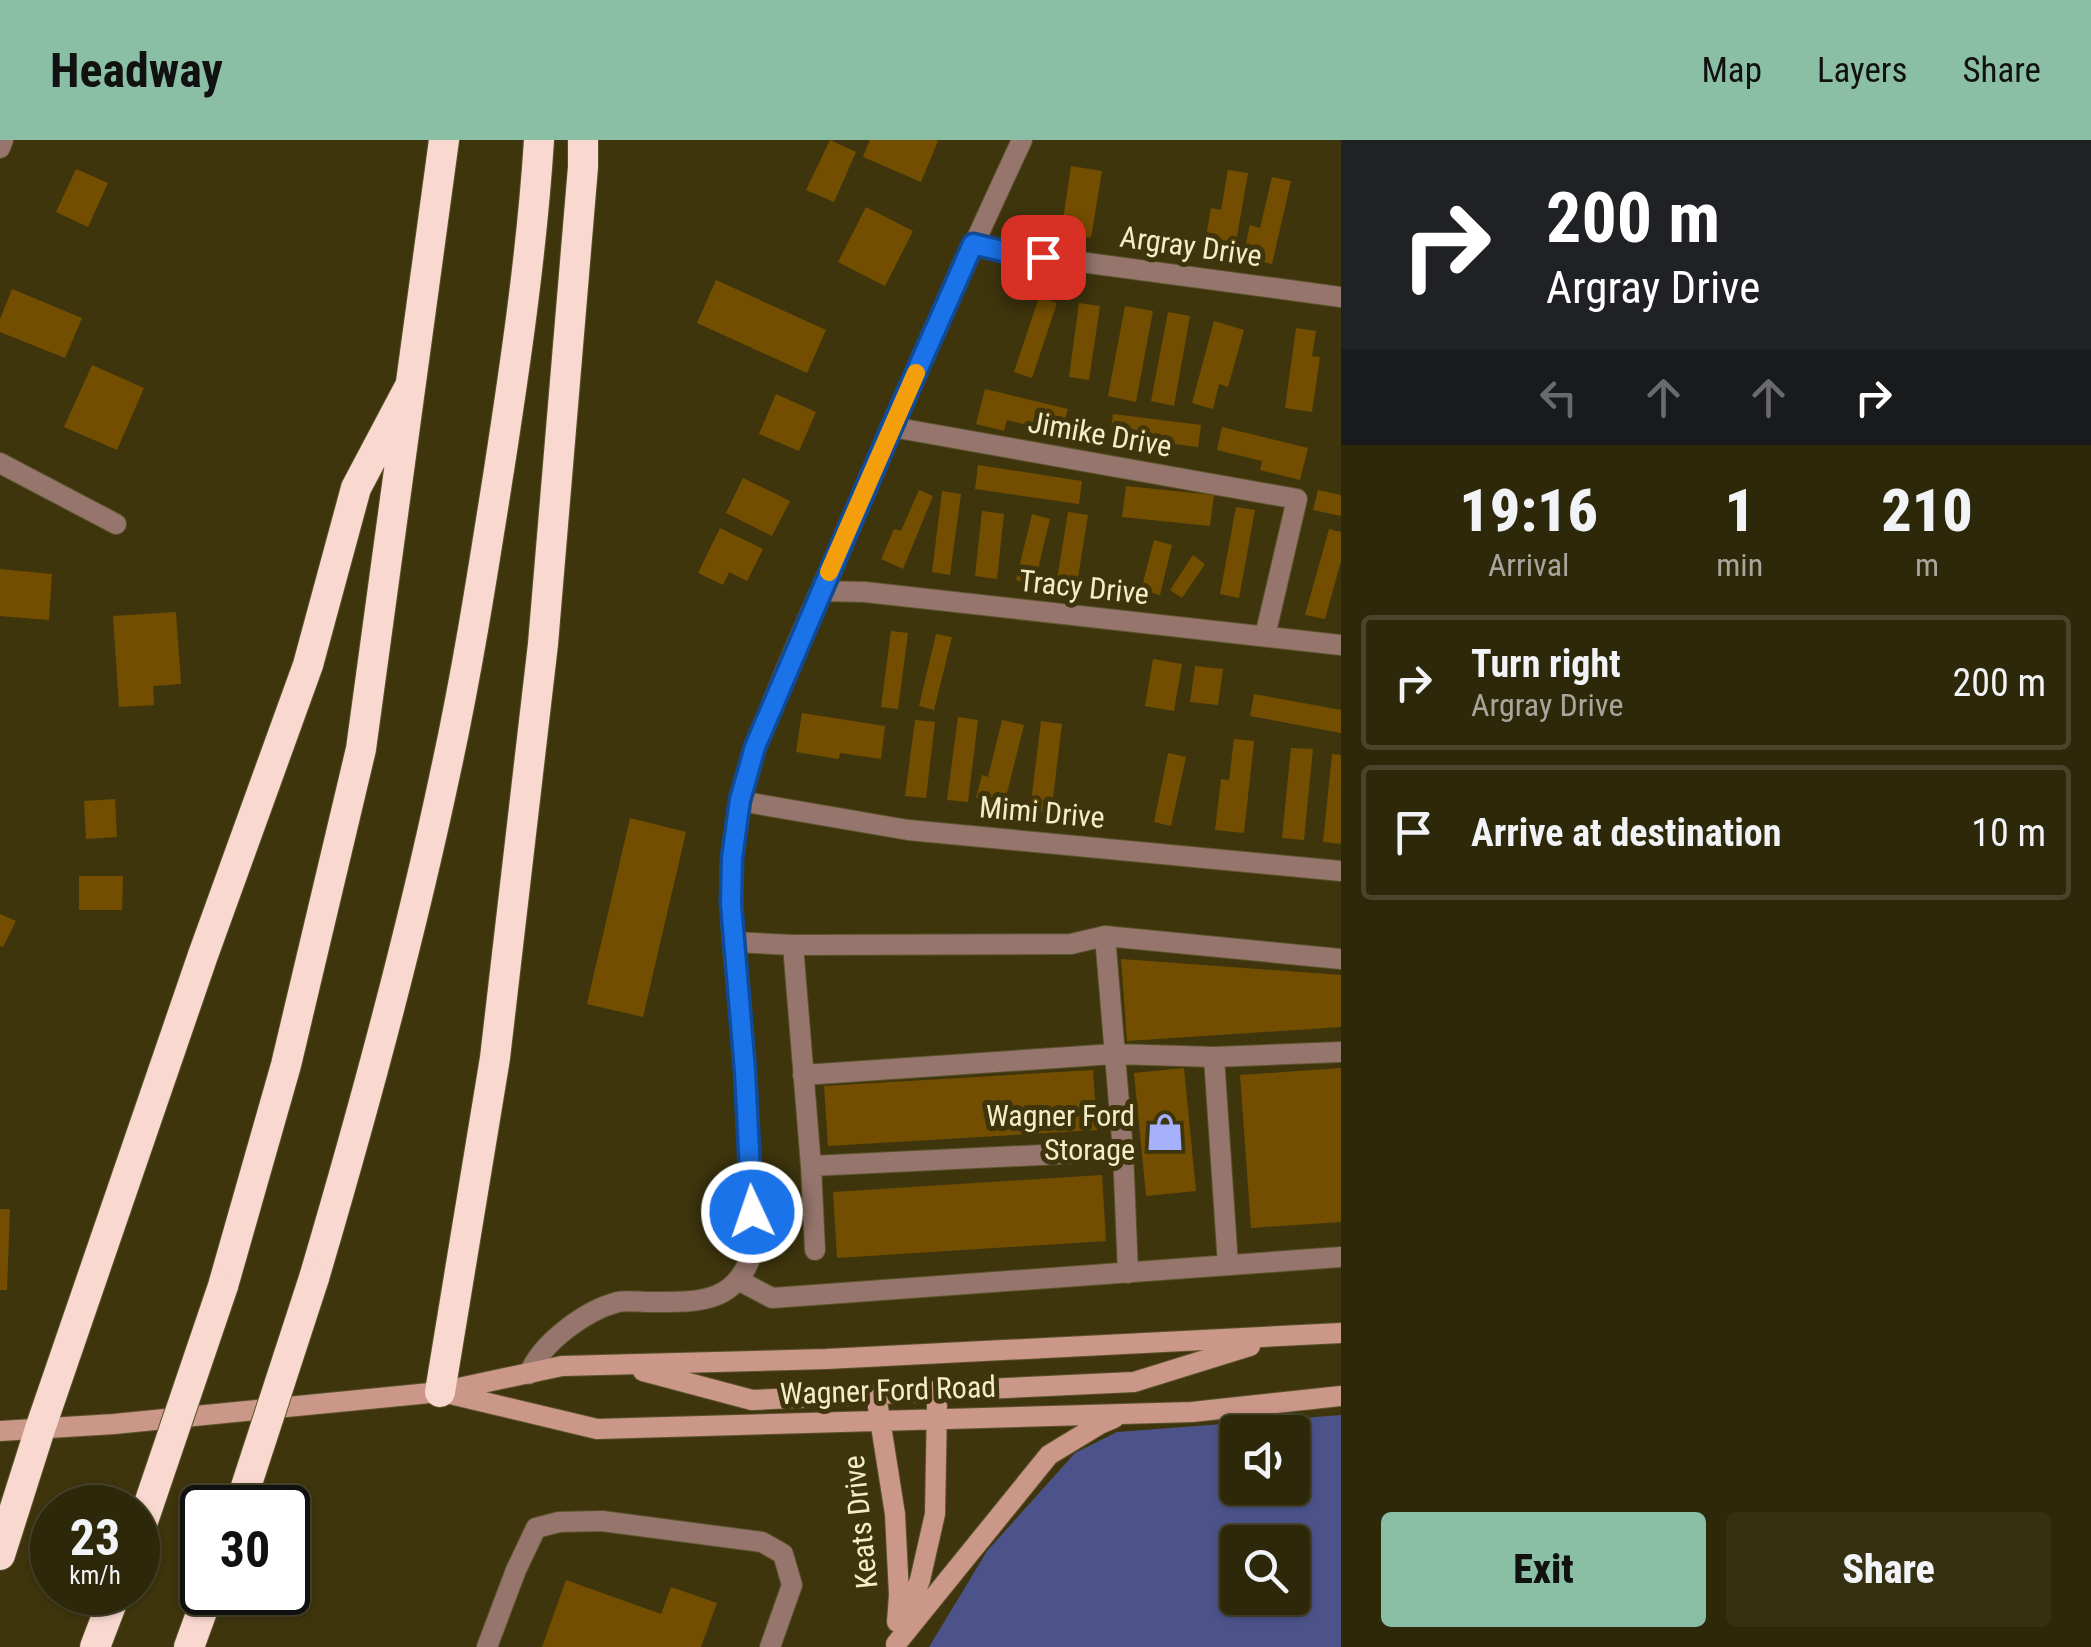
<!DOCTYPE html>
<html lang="en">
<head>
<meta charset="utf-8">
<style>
	body { margin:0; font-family:"Roboto Condensed",sans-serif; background:#363013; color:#f1f3f6; height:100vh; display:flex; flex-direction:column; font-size:38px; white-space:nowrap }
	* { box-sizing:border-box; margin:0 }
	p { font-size:32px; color:#a7a69c }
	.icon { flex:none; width:55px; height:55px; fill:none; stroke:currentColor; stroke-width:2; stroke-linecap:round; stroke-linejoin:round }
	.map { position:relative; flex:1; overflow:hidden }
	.sheet { display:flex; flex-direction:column; background:#2e280a; width:750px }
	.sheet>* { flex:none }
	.guide { background:#202124; color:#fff; overflow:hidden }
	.fabs { position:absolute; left:1220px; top:1275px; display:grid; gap:20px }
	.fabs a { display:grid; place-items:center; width:90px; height:90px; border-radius:10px; background:#2e280a; box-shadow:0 2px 8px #0004,0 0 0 2px #49442b; font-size:50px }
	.speed { position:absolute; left:30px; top:1345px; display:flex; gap:20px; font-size:50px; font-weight:700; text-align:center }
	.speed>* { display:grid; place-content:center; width:130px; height:130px; border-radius:50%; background:#2e280a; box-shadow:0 2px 8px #0004,0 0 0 2px #49442b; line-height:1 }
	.speed small { font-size:25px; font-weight:400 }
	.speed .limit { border:5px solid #111; border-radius:15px; background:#fff; color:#111 }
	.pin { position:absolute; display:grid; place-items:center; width:85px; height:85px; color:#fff; margin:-42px; border-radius:20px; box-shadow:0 5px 15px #0006 }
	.me { position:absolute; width:110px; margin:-55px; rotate:357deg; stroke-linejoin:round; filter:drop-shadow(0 0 8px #0008) }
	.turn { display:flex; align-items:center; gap:35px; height:210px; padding:0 40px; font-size:45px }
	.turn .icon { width:130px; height:130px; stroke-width:2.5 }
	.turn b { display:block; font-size:70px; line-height:85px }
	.lanes { display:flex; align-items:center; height:95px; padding:0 40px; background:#0003; justify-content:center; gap:50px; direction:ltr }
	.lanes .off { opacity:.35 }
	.eta { display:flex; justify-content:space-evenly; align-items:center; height:170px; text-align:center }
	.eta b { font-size:60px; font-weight:800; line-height:70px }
	.cta { display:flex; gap:20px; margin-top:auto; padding:20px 40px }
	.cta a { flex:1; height:115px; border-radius:10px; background:#8abfa5; color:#111; font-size:40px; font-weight:800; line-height:115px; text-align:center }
	.cta a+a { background:#363013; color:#f1f3f6 }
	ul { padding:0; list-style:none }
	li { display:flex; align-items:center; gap:30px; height:135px; margin:0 20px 15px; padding:0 20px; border:5px solid #49442b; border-radius:10px }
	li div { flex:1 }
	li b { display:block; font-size:38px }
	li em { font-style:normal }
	header { display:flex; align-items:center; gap:60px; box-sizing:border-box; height:140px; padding:0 50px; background:#8abfa5; color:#111 }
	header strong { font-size:48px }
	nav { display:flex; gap:55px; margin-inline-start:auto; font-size:35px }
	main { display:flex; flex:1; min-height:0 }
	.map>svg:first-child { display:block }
</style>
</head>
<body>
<header>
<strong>Headway</strong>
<nav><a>Map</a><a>Layers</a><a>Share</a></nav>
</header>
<main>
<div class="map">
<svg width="1341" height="1507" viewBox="0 0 1341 1507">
	<rect width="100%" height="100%" fill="#3e350d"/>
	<path fill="#4b538a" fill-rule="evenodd" d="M1341 1275V1507H929L987 1411 1075 1313 1117 1292ZM1238 1292H1292V1348H1238ZM1238 1402H1292V1458H1238Z"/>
	<path fill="#744e00" d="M830 0 856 12 834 62 806 50Z
		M870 0H936L938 1 921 42 863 17Z
		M1071 26 1102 31 1091 98 1061 93Z
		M76 29 108 43 88 87 56 72Z
		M1228 30 1248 33 1233 120 1203 115 1211 68 1221 70Z
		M1272 37 1291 41 1272 124 1243 117 1250 85 1260 88Z
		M866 67 913 91 885 146 838 122Z
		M716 140 826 190 807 233 697 183Z
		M12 149 82 178 65 218 0 192V179Z
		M1039 157 1057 163 1032 238 1014 232Z
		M1079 163 1100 166 1089 240 1069 237Z
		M1125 166 1153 171 1136 262 1108 256Z
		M1168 172 1190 176 1174 266 1151 261Z
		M1214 181 1244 190 1228 247 1219 244 1213 269 1192 263Z
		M1296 188 1316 191 1312 216 1320 217 1312 272 1285 268Z
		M92 225 144 248 117 310 64 287Z
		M985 249 1068 269 1061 293 1007 280 1004 291 976 284Z
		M776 254 816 272 799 311 759 294Z
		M1113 274 1201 285 1198 307 1110 296Z
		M1222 287 1308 308 1300 340 1260 330 1262 321 1217 310Z
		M978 325 1082 341 1079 364 975 349Z
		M743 338 790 361 772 396 726 373Z
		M1126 346 1214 355 1210 386 1122 377Z
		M919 350 933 356 903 429 881 419 894 389 901 391Z
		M1318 350 1341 355V376L1313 370Z
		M942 351 961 354 950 435 932 432Z
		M1236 367 1255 370 1239 458 1220 454Z
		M982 371 1004 374 997 439 975 436Z
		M1068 372 1088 375 1076 450 1056 446Z
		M1032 374 1050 379 1034 445 1016 440Z
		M720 388 763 409 747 441 729 432 723 445 698 433Z
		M1329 389 1341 392V421L1325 479 1305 475Z
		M1154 400 1172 405 1160 455 1141 450Z
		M1193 415 1205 424 1182 458 1170 450Z
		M0 429 52 434 49 480 0 476Z
		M176 472 181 544 153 546 154 565 119 567 113 476Z
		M891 491 908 493 898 569 881 567Z
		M936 494 952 497 934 570 919 566Z
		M1153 519 1182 524 1174 571 1145 566Z
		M1195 526 1223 529 1218 565 1190 562Z
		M1254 554 1341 570V593L1250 576Z
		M802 573 885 586 881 619 840 613 839 619 796 612Z
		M958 577 978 580 968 662 947 660Z
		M915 580 935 582 926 658 905 656Z
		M1002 580 1024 585 1004 665 976 658 982 635 988 637Z
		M1041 581 1062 584 1051 674 1030 671Z
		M1234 599 1254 601 1244 693 1215 690 1221 639 1229 640Z
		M1291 608 1313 609 1304 700 1282 698Z
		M1168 613 1186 617 1171 686 1154 682Z
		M1332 614 1341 615V704L1323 702Z
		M115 659 117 697 86 699 84 661Z
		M630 678 686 692 643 877 587 864Z
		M79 736H123L122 770H79Z
		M0 774 16 781 3 807 0 806Z
		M1121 819 1341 835V887L1127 901Z
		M1184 928 1196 1051 1146 1056 1134 933Z
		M1341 928V1082L1251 1088 1240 935Z
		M1093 930 1097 990 828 1006 824 946Z
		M1102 1035 1106 1101 837 1118 833 1052Z
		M0 1069H10L7 1150H0Z
		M566 1440 661 1474 671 1447 717 1463 701 1507H542Z"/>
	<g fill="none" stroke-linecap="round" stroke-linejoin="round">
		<g stroke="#5b522b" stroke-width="22">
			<path id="service" d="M1105 796 1123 1011
				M734 802 793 805 1071 804 1105 796 1341 819
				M793 805 811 1026 815 1110
				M803 935 1114 914 1214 917
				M811 1026 1123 1011 1128 1133
				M1228 1125 1214 917 1341 912
				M738 1140 772 1158 1341 1117
				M487 1507 516 1430 536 1388 559 1382 602 1381 762 1402 783 1414 792 1445 770 1507"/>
		</g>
		<g stroke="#5b522b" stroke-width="22">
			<path id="minor" d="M973 104 1006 112 1341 157
				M892 287 1297 359 1265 496
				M0 323 116 384
				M821 451 865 452 1341 505
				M740 661 908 690 1341 731
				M529 1234C541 1203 586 1170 618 1162 627 1160 639 1162 649 1162 699 1162 738 1165 754 1107 750 1037 748 966 742 896 737 836 726 774 732 714 744 607 797 506 839 408 899 271 959 135 1022 0"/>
		</g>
		<g stroke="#5b522b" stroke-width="22">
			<path id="tertiary" d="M0 8 3 0"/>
		</g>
		<g stroke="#5b522b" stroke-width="22">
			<path id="secondary" d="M643 1231 752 1260 1134 1242 1250 1206
				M446 1253 597 1289 1192 1272 1341 1256
				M878 1267 895 1374 899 1455 897 1482
				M0 1291 114 1284 440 1252 562 1226 826 1219 1341 1193
				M902 1486 920 1440 935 1374 937 1265
				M896 1504 1049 1315 1100 1284 1114 1278"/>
		</g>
		<g stroke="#5b522b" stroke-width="32">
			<path id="motorway" d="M314 1138C363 972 409 804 445 634 467 534 483 431 499 330 516 220 532 110 539 0
				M223 1146 286 925 361 609 444 0
				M440 1252 495 918 543 504 583 27V0
				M0 1415 40 1289 203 815 308 525 356 348 410 246
				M95 1507 116 1452
				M189 1507 209 1452"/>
		</g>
		<use href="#service" stroke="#95756c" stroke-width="20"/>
		<use href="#minor" stroke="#95756c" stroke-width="20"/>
		<use href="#tertiary" stroke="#95756c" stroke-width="20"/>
		<use href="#secondary" stroke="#ca9789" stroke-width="20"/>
		<use href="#motorway" stroke="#f8d8cf" stroke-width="30"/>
		<g stroke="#5b522b" stroke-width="32" stroke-linecap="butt">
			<path id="motorway-bridge" d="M239 1368 314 1138
				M138 1396 223 1146"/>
		</g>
		<use href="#motorway-bridge" stroke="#f8d8cf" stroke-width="30"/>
	</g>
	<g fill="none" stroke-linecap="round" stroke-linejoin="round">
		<g stroke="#114b97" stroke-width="25">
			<path id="route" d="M752 1072 745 931 731 764 732 718 740 660 755 607 892 287 973 104 1006 112 1043 117"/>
		</g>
		<use href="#route" stroke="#1a73e8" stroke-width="18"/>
		<path stroke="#f59e0b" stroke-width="18" d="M829 432 916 233"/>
	</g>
	<defs>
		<g id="shop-bare" transform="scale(3)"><path d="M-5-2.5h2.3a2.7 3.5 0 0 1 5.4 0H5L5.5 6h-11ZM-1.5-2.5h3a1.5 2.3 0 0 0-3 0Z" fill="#a5b1fc" stroke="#3e350d" stroke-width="2.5" paint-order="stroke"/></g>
	</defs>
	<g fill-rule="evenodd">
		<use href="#shop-bare" x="1165" y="992"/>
	</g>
	<g text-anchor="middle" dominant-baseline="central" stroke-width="10" stroke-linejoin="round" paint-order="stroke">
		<g font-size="30" fill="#f5ecc8" stroke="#3e350d">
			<text transform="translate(1191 106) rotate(8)">Argray Drive</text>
			<text transform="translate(1100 294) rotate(10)">Jimike Drive</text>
			<text transform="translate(1084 447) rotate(6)">Tracy Drive</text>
			<text transform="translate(1042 672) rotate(5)">Mimi Drive</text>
			<text transform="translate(888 1250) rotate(-2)">Wagner Ford Road</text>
			<text transform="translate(860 1382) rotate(-96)">Keats Drive</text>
		</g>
		<g font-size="30" fill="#f5ecc8" stroke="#3e350d" text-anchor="end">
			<text x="1135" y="975">Wagner Ford<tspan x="1135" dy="34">Storage</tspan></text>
		</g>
	</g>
</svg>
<div class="fabs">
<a><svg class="icon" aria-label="sound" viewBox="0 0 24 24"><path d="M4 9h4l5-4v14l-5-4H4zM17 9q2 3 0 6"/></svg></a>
<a><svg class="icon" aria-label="search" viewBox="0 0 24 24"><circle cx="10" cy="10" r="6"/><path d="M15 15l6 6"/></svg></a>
</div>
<div class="speed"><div>23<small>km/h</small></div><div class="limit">30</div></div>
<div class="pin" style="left:1043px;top:117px;background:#d93025"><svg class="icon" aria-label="arrive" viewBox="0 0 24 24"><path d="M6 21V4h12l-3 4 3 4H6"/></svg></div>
<svg class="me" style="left:752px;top:1072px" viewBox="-20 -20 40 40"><circle r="17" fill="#1a73e8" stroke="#fff" stroke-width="3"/><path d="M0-11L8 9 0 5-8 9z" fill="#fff"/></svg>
</div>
<section class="sheet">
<div class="guide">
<div class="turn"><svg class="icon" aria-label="right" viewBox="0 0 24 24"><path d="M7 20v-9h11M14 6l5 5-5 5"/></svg><div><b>200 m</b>Argray Drive</div></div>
<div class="lanes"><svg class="icon off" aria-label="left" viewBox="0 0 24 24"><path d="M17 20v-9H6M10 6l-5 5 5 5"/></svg><svg class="icon off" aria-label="ahead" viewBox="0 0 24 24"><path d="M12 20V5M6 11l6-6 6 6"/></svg><svg class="icon off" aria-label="ahead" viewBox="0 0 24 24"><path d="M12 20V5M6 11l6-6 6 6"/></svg><svg class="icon" aria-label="right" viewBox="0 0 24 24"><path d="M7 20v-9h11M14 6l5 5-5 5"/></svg></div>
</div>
<div class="eta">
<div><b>19:16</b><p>Arrival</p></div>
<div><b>1</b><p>min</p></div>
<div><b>210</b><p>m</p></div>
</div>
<ul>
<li><svg class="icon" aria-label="right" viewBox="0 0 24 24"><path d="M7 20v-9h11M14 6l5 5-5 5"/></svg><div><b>Turn right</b><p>Argray Drive</p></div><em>200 m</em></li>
<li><svg class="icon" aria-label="arrive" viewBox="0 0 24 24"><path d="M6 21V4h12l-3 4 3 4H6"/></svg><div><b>Arrive at destination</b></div><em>10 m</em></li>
</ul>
<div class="cta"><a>Exit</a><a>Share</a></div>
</section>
</main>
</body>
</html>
